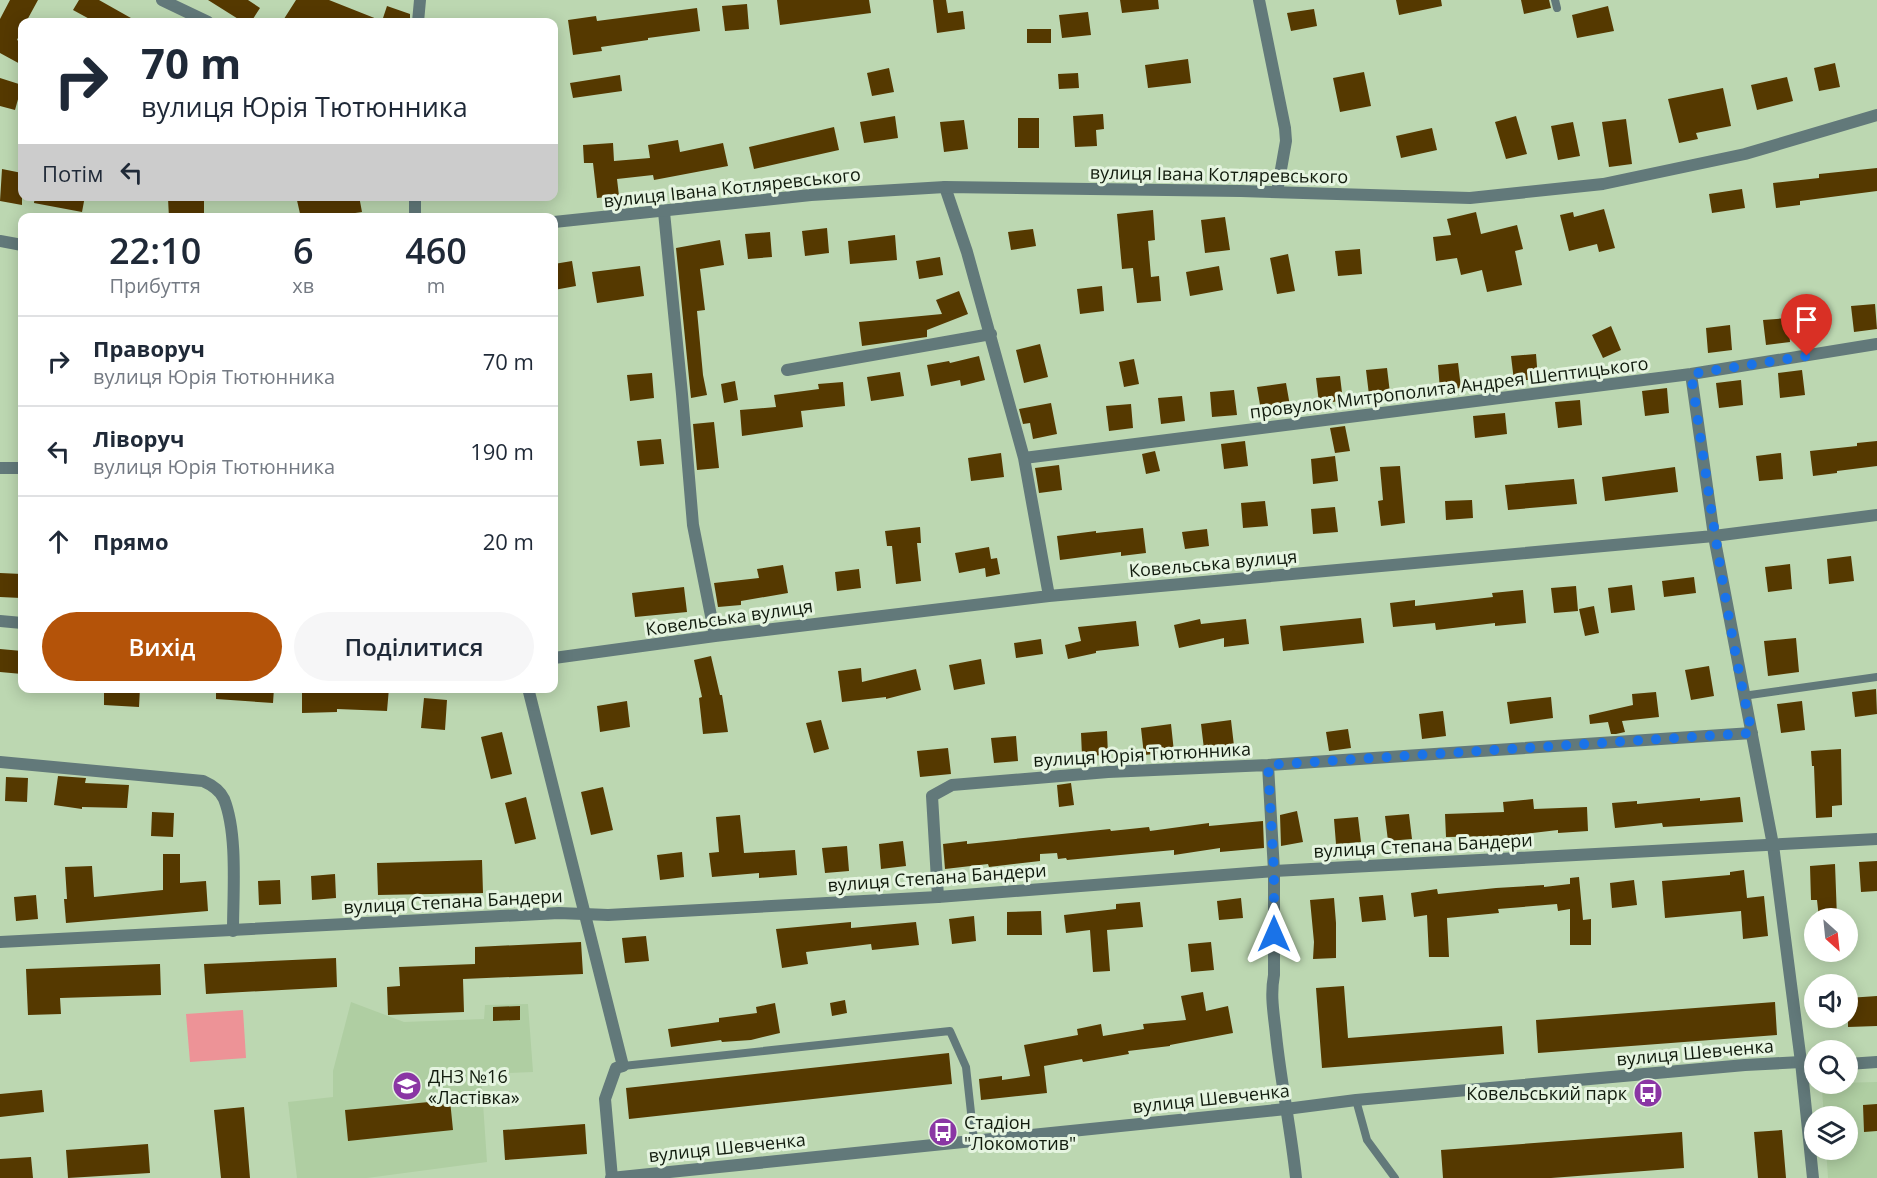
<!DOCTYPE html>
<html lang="uk">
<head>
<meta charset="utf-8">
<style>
	body { margin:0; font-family:"Open Sans",sans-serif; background:#f6f6f7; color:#1f2937; height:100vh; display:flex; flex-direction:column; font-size:22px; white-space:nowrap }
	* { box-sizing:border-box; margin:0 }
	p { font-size:20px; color:#747a83 }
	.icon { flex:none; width:33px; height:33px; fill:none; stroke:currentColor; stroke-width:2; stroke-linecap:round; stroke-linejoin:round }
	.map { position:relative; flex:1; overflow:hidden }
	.details { position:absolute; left:18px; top:213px; width:540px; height:480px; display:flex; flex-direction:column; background:#fff; border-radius:12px; box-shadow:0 3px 15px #0003 }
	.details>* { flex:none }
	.hud { position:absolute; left:18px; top:18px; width:540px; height:183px; border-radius:12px; box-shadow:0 3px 15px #0003; background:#fff; color:#1f2937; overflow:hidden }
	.needle { width:39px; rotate:153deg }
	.tools { position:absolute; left:1804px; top:908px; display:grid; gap:12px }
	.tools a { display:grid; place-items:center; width:54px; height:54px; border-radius:50%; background:#fff; box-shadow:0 3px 15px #0003; font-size:30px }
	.pin { position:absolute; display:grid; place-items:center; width:51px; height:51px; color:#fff; margin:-62px -26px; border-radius:50% 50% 50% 0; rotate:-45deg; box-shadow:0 0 6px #0007 }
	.pin .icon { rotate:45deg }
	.me { position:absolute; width:66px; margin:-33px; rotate:0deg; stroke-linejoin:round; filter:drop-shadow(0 0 4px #0008) }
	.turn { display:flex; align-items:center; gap:21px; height:126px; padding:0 24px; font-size:27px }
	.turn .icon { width:78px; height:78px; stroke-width:2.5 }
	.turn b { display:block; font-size:42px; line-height:51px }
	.then { display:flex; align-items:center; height:57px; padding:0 24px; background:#0003; gap:12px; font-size:22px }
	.eta { display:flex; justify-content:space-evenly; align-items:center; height:102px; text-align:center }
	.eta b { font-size:36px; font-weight:600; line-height:42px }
	.button { display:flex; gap:12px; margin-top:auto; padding:12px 24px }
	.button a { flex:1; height:69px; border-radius:36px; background:#b45309; color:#fff; font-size:24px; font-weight:600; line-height:69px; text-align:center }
	.button a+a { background:#f6f6f7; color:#1f2937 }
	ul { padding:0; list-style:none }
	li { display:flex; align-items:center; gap:18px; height:90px; padding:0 24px; border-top:2px solid #e0e1e3 }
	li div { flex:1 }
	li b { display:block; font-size:22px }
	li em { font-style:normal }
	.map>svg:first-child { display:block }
</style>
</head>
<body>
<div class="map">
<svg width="1877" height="1178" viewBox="0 0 1877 1178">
	<rect width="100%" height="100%" fill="#bcd7b1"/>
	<path fill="#afcea2" d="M351 1002 404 1022 484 1019 485 1005 528 1004 533 1072 481 1074 487 1162 367 1178H297L288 1102 333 1097V1071Z
		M1877 1082V1178H1828L1826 1149H1848V1116H1824L1822 1090 1836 1083Z"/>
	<path fill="#ed9397" d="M243 1010 246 1058 190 1062 186 1014Z"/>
	<path fill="#553900" d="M10 0H38L26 22H22V29L17 40 22 43V65L0 53V19Z
		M79 0H99L138 22H95L73 10Z
		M208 0H248L260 8 251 22H243Z
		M296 0H329L382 21 387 6 410 14V22H282Z
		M777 0H869L871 13 780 25Z
		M933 0H946L948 13 963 11 965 29 937 33Z
		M1120 0H1158L1159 9 1122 13Z
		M1396 0H1441L1442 6 1399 15Z
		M1521 0H1549L1551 8 1524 14Z
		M747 4 749 29 725 31 722 6Z
		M1608 6 1614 31 1577 38 1572 15Z
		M697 8 700 31 648 38V40L601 47 602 51 573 55 568 20 596 16 597 21Z
		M1314 9 1317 26 1291 31 1287 13Z
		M1088 12 1091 35 1062 38 1059 15Z
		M1027 29H1051V43H1027Z
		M1188 59 1191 83 1148 88 1145 65Z
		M1835 63 1840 87 1819 91 1814 68Z
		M889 68 894 92 872 96 867 73Z
		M1364 72 1371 106 1340 112 1333 78Z
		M1078 73 1079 88 1059 89 1058 74Z
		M620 75 622 91 573 98 570 83Z
		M1787 77 1793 101 1757 110 1751 85Z
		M0 78 22 85 15 110 0 106Z
		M1723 88 1731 126 1696 133 1698 139 1679 143 1668 99Z
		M1103 114 1104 129 1096 130 1097 146 1075 147 1073 116Z
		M895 116 898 138 864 143 860 122Z
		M1516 116 1527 154 1506 159 1495 122Z
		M1018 118H1039V148H1018Z
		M1626 119 1632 164 1609 167 1602 122Z
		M964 120 968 149 944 152 940 122Z
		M1573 122 1580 156 1558 160 1551 126Z
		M834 127 839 150 754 169 749 147Z
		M1432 128 1437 150 1401 158 1396 136Z
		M678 140 680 152 723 143 728 166 654 180 653 175 617 179 619 196 597 198 593 163H584L583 145 613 143 614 161 650 158 648 145Z
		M1877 168V191L1800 201V205L1776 208 1773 183 1819 178V174Z
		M2 169 22 173V205L0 201Z
		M1742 189 1745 208 1712 213 1709 194Z
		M35 196H85L82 212 34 203Z
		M296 196H359L362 212 321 218H301Z
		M204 197V218H169L168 198Z
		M1604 209 1615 248 1599 252 1597 244 1569 251 1560 215 1573 212 1574 217Z
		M1153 210 1155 240 1148 241 1151 277 1159 276 1161 301 1137 303 1133 268 1122 269 1117 214Z
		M1476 212 1481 234 1517 225 1523 249 1515 251 1522 285 1487 292 1482 270 1461 275 1457 258 1436 261 1433 237 1451 235 1447 219Z
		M1225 217 1230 250 1205 253 1201 220Z
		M827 228 829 253 805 256 802 231Z
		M1033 229 1036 246 1011 250 1008 232Z
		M770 232 772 257 748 259 745 234Z
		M895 235 897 260 850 264 848 241Z
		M720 240 724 265 700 269 705 310 697 311 703 375 707 395 691 398 676 248Z
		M1360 249 1362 274 1338 276 1335 251Z
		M1288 254 1295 291 1277 294 1270 258Z
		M940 257 943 275 919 279 916 261Z
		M572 261 576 286 554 290V264Z
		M640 266 644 296 597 303 592 272Z
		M1219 266 1223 290 1190 296 1186 272Z
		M1102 286 1104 311 1080 314 1077 289Z
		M959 291 968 314 927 330V337L862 346 859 322 942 314 936 300Z
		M1875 304 1877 329 1854 332 1851 306Z
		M1788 318 1790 342 1766 345 1763 320Z
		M1730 325 1732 350 1708 353 1706 328Z
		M1611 326 1621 350 1603 358 1592 335Z
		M1040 344 1048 377 1024 383 1016 350Z
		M1536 354 1538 379 1514 381 1511 356Z
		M979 356 985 380 961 386 960 380 931 386 927 365 949 361 950 363Z
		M1134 359 1139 384 1124 387 1119 362Z
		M1458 363 1461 388 1440 390 1438 365Z
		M1387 368 1390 393 1369 395 1366 370Z
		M1802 370 1805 395 1780 398 1778 373Z
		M900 372 904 396 871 401 867 377Z
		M652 373 654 398 630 401 627 375Z
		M1340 376 1343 401 1319 403 1316 378Z
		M1741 380 1743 405 1719 408 1716 383Z
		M735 381 738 400 724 403 721 384Z
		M843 382 845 406 801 411 803 427 742 436 740 410 776 407 774 395 819 389 818 384Z
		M1286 383 1290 406 1261 411 1257 387Z
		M1667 388 1669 413 1645 416 1642 391Z
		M1234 390 1237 415 1212 417 1210 392Z
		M1182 396 1185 421 1161 424 1158 398Z
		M1580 400 1582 425 1558 428 1555 402Z
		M1051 403 1057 434 1033 439 1030 423 1023 424 1019 409Z
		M1131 404 1133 428 1109 431 1106 406Z
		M1505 413 1507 434 1475 438 1473 416Z
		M714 422 719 468 697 470 693 424Z
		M1345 426 1350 451 1335 453 1330 428Z
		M661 439 664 464 640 466 637 441Z
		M1245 441 1248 466 1224 469 1221 444Z
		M1877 441V466L1837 471V473L1813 476 1810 451 1857 446V443Z
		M1155 451 1160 471 1146 474 1142 454Z
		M1001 453 1004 477 971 481 968 458Z
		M1781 453 1783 479 1759 481 1756 456Z
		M1335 456 1338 481 1313 484 1311 459Z
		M1059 465 1062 490 1039 493 1035 468Z
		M1400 466 1405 523 1381 526 1378 501 1383 500 1380 467Z
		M1675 467 1678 492 1605 501 1602 477Z
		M1574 479 1577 504 1508 510 1505 485Z
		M1472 500 1473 518 1446 520 1445 501Z
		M1265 501 1268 526 1243 528 1241 503Z
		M1335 507 1338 532 1313 534 1311 509Z
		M920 527 921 543H917L921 581 896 584 892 546H887L885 531Z
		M1143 528 1146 553 1121 556V552L1060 560 1057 536 1096 531V533Z
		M1207 529 1209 546 1185 549 1182 532Z
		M989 547 991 559 997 558 1000 574 986 577 985 568 959 573 955 553Z
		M1851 556 1854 581 1829 584 1827 559Z
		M1790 564 1792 589 1768 592 1765 567Z
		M783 565 788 593 741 601V605L718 607 714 583 759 578 757 569Z
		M859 569 861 588 837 591 835 572Z
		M0 573 22 574 21 598 0 597Z
		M1694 577 1696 593 1664 597 1662 581Z
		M1632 585 1635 610 1611 613 1608 588Z
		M1576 586 1578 611 1554 613 1551 588Z
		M684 587 687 612 635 617 632 593Z
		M1523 590 1526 623 1495 626V623L1436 630 1435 623 1393 627 1390 603 1415 600V606L1493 597 1492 593Z
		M1594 606 1599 633 1585 636 1579 609Z
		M1361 618 1364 643 1283 651 1280 626Z
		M1200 619 1201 624 1246 619 1249 644 1224 647V638L1179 648 1174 625Z
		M1136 621 1139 646 1096 651V653L1068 659 1065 645 1081 641 1078 627Z
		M1796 638 1799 672 1768 676 1764 641Z
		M1041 639 1043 654 1016 658 1014 643Z
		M0 649 22 651V674L0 672Z
		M711 656 720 695H722L728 732 703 734 699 698 702 697 694 660Z
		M981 659 985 684 954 690 949 665Z
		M1709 666 1714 696 1691 700 1685 670Z
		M861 668 862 682 916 669 921 690 886 699V697L842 702 838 671Z
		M104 688H140L139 707 104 705Z
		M216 688H274L273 703 216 699Z
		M302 688H389L387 711 337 709V712L302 713Z
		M1876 689 1877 714 1855 717 1852 692Z
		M1656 692 1659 717 1622 721 1625 732 1616 734H1611L1608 722 1590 724 1589 715 1633 705 1632 694Z
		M1551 697 1553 718 1510 724 1507 702Z
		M424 698 447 700 445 730 421 728Z
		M627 701 630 727 600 732 597 706Z
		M1802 701 1805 730 1781 733 1777 704Z
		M1443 711 1446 736 1422 739 1419 714Z
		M821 720 829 749 814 753 806 723Z
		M1231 720 1234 746 1204 749 1201 724Z
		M1171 724 1174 752 1144 755 1141 728Z
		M1348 729 1351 748 1329 751 1326 732Z
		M1107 731 1108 755 1082 756 1081 733Z
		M502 732 512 774 491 779 481 737Z
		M1016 736 1018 761 994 763 991 738Z
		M948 748 951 774 920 777 917 751Z
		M1841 749 1842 805 1832 806V817L1816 818 1814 766H1812L1811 751Z
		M58 776 86 778 85 783 129 785 127 808 82 807V809L54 805Z
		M6 777 28 778 27 802 5 801Z
		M1071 783 1074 805 1059 807 1057 785Z
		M603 787 613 830 591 835 581 792Z
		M526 797 536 839 515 844 505 803Z
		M1740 797 1743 822 1663 827 1662 823 1615 828 1612 803 1637 801V804L1700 798V801Z
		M1533 799 1534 809 1587 807 1588 831 1558 833V830L1506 836 1446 837 1445 814 1504 812 1503 802Z
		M1297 811 1303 842 1281 846 1280 815Z
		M152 812 174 813 173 837 151 836Z
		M1409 814 1412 839 1388 841 1385 816Z
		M740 815 744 853 795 850 797 875 759 878V873L712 877 709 853 719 852 716 817Z
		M1358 817 1361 842 1336 844 1334 819Z
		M1263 821 1264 848 1220 852V848L1174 855V850L1067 860 1066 858 1058 859 1057 853 1040 854V861L989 867 988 864 945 869 943 844 967 841V844L1110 829 1111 831 1149 827 1150 831 1209 823V826Z
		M903 841 906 866 881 869 879 844Z
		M847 846 849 871 825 873 822 848Z
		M682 852 684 877 660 880 657 855Z
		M163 854H180V883L206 881 208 911 66 923 64 899H67L65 867 92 866 94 897 163 890Z
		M482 860 483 893 378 895 377 863Z
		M1877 861V891L1861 892 1859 862Z
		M1835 864 1837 918H1819L1817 900H1811L1810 866Z
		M1744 870 1747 898 1764 896 1768 936 1743 939 1741 911 1665 918 1662 881 1730 875V872Z
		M335 874 336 898 312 900 311 876Z
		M1579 877 1583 920 1591 919V945H1570V909L1558 911 1557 904 1498 909 1499 913 1447 918 1449 957H1429L1427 915 1414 917 1411 893 1437 889 1438 894 1496 888 1544 885V887L1570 884V878Z
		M280 880 281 904 259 905 258 881Z
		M1634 880 1637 905 1612 908 1610 883Z
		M36 895 38 919 16 921 14 897Z
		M1383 895 1386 920 1362 922 1359 897Z
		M1241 898 1243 918 1219 920 1217 901Z
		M1334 898 1336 923V958L1313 959 1314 942 1310 900Z
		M1140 902 1143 927 1107 930 1110 971 1093 972 1090 930 1066 933 1064 915 1116 909V904Z
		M1041 911 1042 935H1007V912Z
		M974 916 976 941 952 944 949 919Z
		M851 922V928L916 922 919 945 872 950 871 944 806 952 808 964 782 968 776 929Z
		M646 936 649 961 625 963 622 938Z
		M581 942 583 974 463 979 464 1012 388 1015 387 987 400 986 399 967 475 964V947Z
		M1211 942 1214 970 1191 972 1188 944Z
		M336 958 337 987 206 994 204 964Z
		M160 964 161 995 60 998 61 1014 28 1015 26 969Z
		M1344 986 1348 1038 1502 1026 1504 1054 1322 1068 1316 988Z
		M1203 992 1206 1011 1228 1006 1233 1033 1170 1045V1046L1128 1051 1129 1054 1083 1062 1082 1059 1044 1066 1047 1093 981 1100 979 1079 1002 1076V1080L1030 1076 1024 1045 1078 1035 1077 1029 1101 1024 1103 1036 1144 1029 1143 1024 1186 1020 1181 996Z
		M1877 996V1026L1848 1027V998Z
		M845 1000 847 1013 832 1016 830 1003Z
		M1775 1002 1777 1035 1538 1053 1536 1020Z
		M775 1003 780 1033 751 1040 722 1042 721 1040 671 1047 668 1029 719 1022V1018L757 1013 756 1007Z
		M520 1006V1020L493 1021V1007Z
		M949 1053 952 1084 629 1119 626 1088Z
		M42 1090 44 1112 0 1117V1094Z
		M450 1100 453 1130 348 1141 345 1110Z
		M1877 1104V1131L1864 1132 1863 1105Z
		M244 1107 250 1178H221L214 1110Z
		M585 1124 587 1154 505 1160 503 1130Z
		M1782 1130 1786 1178H1758L1754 1132Z
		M1682 1132 1684 1168 1551 1178H1443L1441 1150Z
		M148 1144 150 1173 68 1178 66 1150Z
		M31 1157 33 1178H0V1159Z"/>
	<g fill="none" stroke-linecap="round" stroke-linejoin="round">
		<path stroke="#62797a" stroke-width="8" d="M1555 0 1557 8
			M1743 696 1877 677
			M623 1066 950 1031 966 1067 974 1140
			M1356 1100 1367 1140 1395 1178"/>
		<path stroke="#62797a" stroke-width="12" d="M162 0 208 22
			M1259 0 1285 128 1286 141 1277 192
			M418 22 420 0
			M945 187 967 252 1024 458 1049 596
			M664 212 682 394 693 525 715 636
			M415 218V196
			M787 370 991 334
			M1691 374 1714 536 1773 845 1801 1062 1813 1178
			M1024 458 1691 374 1877 344
			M0 468H22
			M0 621 22 623
			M554 658 715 636 1049 596 1714 536 1877 515
			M528 688 623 1066 616 1068 605 1099 612 1178
			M0 762 203 781C212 785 220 790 224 799 238 834 233 893 233 931
			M1268 765 1274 871V975C1270 996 1274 1015 1276 1035 1281 1083 1291 1130 1296 1178
			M938 897 932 796 952 785 1108 772 1268 765 1752 733"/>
		<path stroke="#62797a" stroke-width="12" d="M554 222 811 195 945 187 1241 191 1470 198 1603 184 1745 154 1877 115
			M0 241 22 245
			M0 942 559 913 608 915 938 897 1274 871 1877 839
			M1848 1064 1877 1062
			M611 1178 1286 1109 1356 1100 1745 1065 1801 1062 1815 1064"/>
	</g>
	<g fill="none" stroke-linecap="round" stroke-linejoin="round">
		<path stroke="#1a73e8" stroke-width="10" stroke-dasharray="0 18" d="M1274 934V871L1268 765 1752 733C1725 614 1709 494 1691 374L1807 356"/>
	</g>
	<defs>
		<g id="school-disc" transform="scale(1.5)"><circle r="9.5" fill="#8a36a4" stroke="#e5f4e0"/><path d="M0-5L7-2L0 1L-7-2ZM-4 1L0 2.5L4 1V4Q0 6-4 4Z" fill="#fff"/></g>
		<g id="bus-disc" transform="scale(1.5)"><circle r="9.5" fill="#8a36a4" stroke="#e5f4e0"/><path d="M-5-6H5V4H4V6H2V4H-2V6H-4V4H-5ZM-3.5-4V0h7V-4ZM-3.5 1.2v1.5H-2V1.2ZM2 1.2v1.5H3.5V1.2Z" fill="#fff"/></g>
	</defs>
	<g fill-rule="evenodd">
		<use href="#school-disc" x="407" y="1086"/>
		<use href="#bus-disc" x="1648" y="1093"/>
		<use href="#bus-disc" x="943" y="1132"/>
	</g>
	<g text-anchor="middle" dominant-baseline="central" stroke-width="6" stroke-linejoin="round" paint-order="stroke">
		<g font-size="18" fill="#111b0d" stroke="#e5f4e0">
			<text transform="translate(1219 174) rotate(1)">вулиця Івана Котляревського</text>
			<text transform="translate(732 187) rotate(-6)">вулиця Івана Котляревського</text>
			<text transform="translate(1449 387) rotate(-7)">провулок Митрополита Андрея Шептицького</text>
			<text transform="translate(1213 563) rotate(-5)">Ковельська вулиця</text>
			<text transform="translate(729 617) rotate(-8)">Ковельська вулиця</text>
			<text transform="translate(1142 754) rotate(-3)">вулиця Юрія Тютюнника</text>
			<text transform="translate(1423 845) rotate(-3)">вулиця Степана Бандери</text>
			<text transform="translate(937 877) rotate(-4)">вулиця Степана Бандери</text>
			<text transform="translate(453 901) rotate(-3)">вулиця Степана Бандери</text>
			<text transform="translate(1695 1052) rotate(-5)">вулиця Шевченка</text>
			<text transform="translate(1211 1098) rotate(-6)">вулиця Шевченка</text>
			<text transform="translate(727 1147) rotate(-6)">вулиця Шевченка</text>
		</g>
		<g font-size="18" fill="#111b0d" stroke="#e5f4e0" text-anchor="start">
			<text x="428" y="1076">ДНЗ №16<tspan x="428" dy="21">«Ластівка»</tspan></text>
			<text x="1627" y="1093" text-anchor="end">Ковельський парк</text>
			<text x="964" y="1122">Стадіон<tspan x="964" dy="21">"Локомотив"</tspan></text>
		</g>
	</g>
</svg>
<div class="tools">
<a><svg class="needle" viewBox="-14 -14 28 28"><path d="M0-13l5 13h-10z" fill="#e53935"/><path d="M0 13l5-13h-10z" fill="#747a83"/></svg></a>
<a><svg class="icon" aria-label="sound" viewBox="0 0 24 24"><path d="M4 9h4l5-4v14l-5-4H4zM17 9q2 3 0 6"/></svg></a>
<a><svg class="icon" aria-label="search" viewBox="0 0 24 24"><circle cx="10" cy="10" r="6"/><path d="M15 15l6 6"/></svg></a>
<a><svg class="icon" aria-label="layers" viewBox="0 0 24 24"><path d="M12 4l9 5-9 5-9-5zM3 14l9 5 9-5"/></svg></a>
</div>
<div class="pin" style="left:1807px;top:356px;background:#d93025"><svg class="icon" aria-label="arrive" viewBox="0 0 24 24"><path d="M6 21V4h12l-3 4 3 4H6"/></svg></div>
<svg class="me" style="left:1274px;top:934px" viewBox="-20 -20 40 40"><path d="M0-17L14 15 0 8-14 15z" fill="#1a73e8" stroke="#fff" stroke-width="4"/></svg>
<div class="hud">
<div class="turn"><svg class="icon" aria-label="right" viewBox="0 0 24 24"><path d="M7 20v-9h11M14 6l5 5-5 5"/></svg><div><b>70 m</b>вулиця Юрія Тютюнника</div></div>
<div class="then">Потім<svg class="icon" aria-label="left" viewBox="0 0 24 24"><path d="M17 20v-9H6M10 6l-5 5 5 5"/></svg></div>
</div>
<section class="details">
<div class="eta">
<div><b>22:10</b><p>Прибуття</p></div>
<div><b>6</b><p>хв</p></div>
<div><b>460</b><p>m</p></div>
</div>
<ul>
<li><svg class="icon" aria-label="right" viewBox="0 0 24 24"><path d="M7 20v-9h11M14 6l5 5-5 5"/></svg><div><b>Праворуч</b><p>вулиця Юрія Тютюнника</p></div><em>70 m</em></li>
<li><svg class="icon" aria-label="left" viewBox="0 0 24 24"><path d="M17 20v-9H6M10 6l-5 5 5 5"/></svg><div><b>Ліворуч</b><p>вулиця Юрія Тютюнника</p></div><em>190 m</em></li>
<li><svg class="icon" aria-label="ahead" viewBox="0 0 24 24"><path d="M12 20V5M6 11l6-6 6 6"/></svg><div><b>Прямо</b></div><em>20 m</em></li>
</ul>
<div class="button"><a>Вихід</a><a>Поділитися</a></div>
</section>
</div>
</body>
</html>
